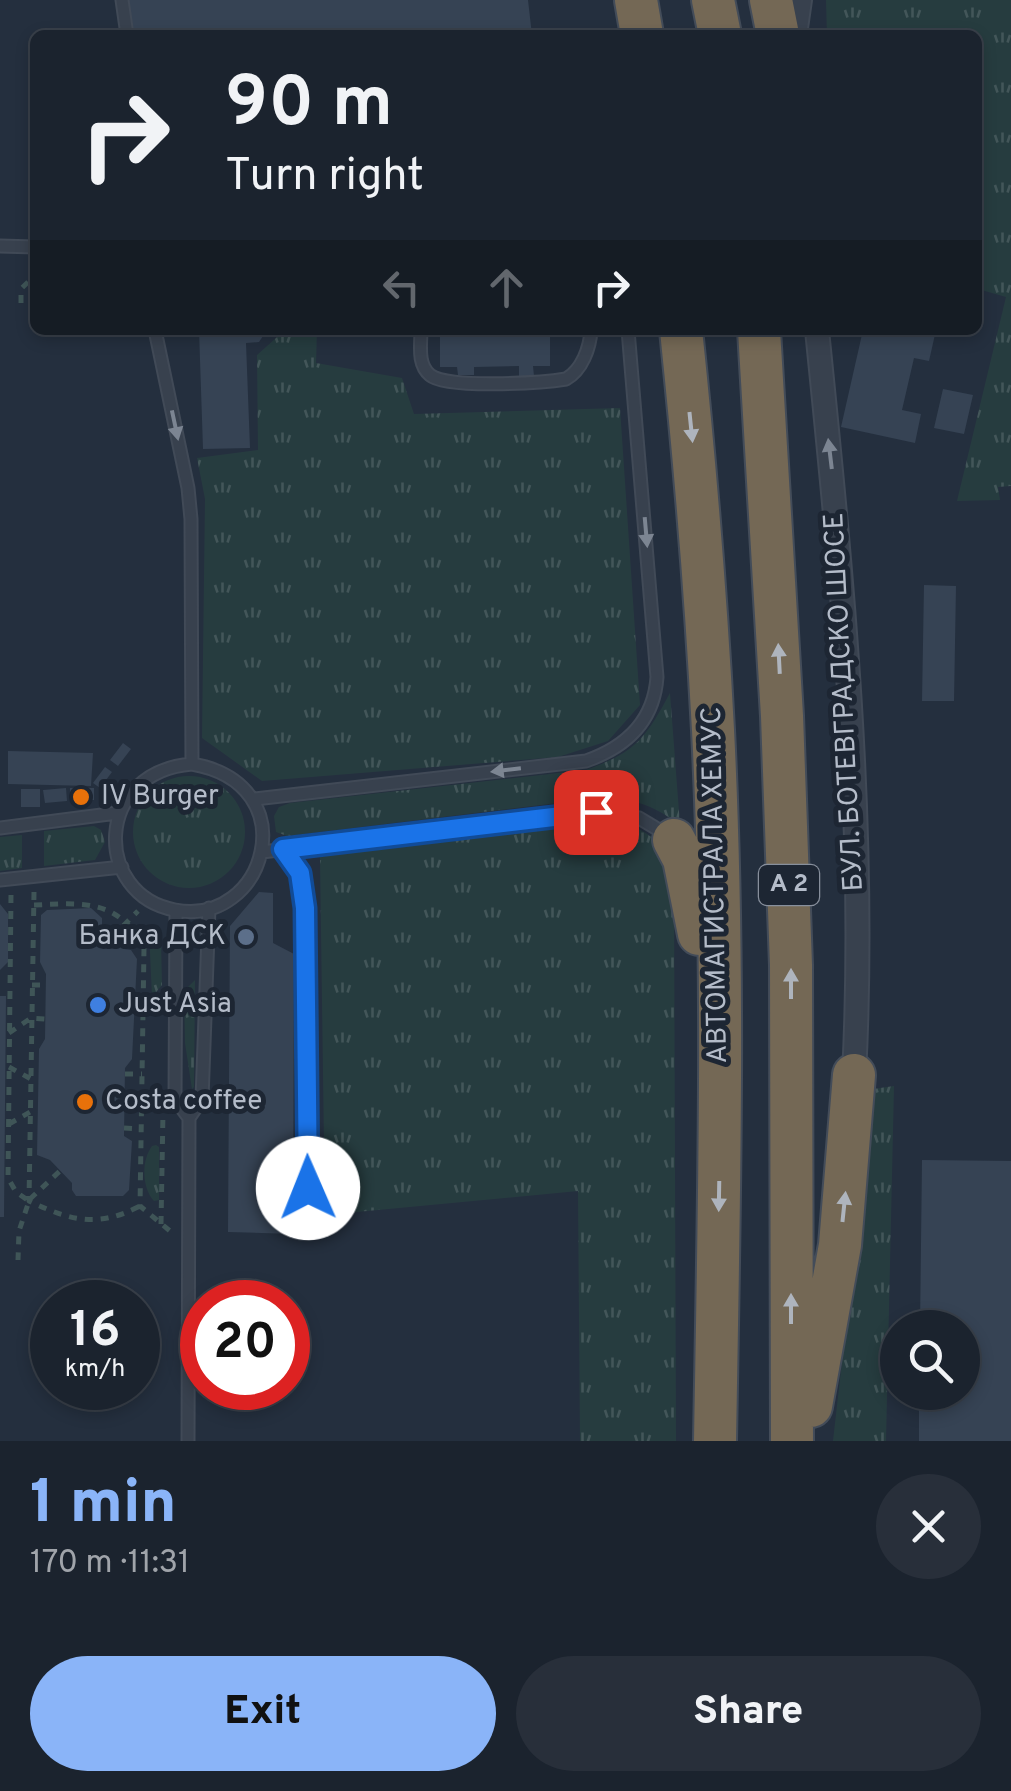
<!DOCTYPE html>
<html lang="en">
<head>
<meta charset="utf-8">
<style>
	body { margin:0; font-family:Overpass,sans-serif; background:#282f3a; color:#f1f3f6; height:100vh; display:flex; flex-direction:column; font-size:38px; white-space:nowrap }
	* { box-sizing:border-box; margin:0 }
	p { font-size:32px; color:#a0a4aa }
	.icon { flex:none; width:55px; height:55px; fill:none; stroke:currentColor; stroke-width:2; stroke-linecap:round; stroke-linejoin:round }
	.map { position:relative; height:1441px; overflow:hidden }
	.side { display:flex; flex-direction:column; background:#1b232e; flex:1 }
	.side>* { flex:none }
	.hud { position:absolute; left:30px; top:30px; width:952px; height:305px; border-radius:15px; box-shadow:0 5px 15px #0003,0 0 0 2px #39404a; background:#1b232e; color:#f1f3f6; overflow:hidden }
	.controls { position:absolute; left:880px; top:1310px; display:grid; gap:20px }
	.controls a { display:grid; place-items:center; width:100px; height:100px; border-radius:50%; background:#1b232e; box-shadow:0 5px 15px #0003,0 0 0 2px #39404a; font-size:50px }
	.speed { position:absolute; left:30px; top:1280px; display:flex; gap:20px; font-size:50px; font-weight:700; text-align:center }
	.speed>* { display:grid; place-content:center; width:130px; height:130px; border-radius:50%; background:#1b232e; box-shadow:0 5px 15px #0003,0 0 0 2px #39404a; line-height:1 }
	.speed small { font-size:25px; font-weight:400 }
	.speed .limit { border:15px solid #d22; background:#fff; color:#111 }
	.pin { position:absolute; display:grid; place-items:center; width:85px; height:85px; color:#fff; margin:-42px; border-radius:20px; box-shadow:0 5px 15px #0006 }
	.me { position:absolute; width:110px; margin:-55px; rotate:359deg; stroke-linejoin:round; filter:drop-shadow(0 0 8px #0008) }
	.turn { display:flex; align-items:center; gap:35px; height:210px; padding:0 30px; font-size:45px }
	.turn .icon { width:130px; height:130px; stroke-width:2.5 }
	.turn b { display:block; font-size:70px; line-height:85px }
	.lanes { display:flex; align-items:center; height:95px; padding:0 30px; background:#0003; justify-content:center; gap:50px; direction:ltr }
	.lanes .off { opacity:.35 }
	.round { display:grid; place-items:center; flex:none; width:105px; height:105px; border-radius:52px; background:#282f3a }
	.overview { display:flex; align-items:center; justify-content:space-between; height:170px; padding:0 30px }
	h1 { font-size:60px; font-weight:800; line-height:75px; color:#8ab4f8 }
	.action { display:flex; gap:20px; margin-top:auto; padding:20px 30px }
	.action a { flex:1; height:115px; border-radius:60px; background:#8ab4f8; color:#111; font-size:40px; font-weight:800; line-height:115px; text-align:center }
	.action a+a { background:#282f3a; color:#f1f3f6 }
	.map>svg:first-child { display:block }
</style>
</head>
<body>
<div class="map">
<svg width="1011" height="1441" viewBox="0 0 1011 1441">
	<defs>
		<pattern id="grass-tufts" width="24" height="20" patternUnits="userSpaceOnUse" patternTransform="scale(2.5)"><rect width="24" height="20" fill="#263c3f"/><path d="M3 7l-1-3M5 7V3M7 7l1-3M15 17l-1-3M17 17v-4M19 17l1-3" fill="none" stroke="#435659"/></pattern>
	</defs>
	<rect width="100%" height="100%" fill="#242f3e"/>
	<path fill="url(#grass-tufts)" d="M826 0H1011V486L998 487 1000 500 957 501 1006 297 978 289V35H827Z
		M285 330H317L316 363 402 378 414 414 620 408 640 705 608 741 558 757 262 781 202 738 205 499 197 458 258 450 257 355Z
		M670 693 680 825C656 807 636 799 606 797L287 836 276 832 274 816 279 807 290 803 586 770C636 752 645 739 670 693Z
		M133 832a56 56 0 1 1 112 0a56 56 0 1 1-112 0Z
		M617 820C662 837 664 845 674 892L676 1441H580L578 1191 325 1215 320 857 574 822Z
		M94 826 101 830 105 842 95 860 44 866V831Z
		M22 835V868L0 871V837Z
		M153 926 161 942 162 985 152 997 149 929Z
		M195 980 194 1087 192 1089 185 1043 184 991Z
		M894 1086 886 1441H833L873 1089Z
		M156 1145 159 1147V1200L154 1201C142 1188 141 1161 152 1146Z"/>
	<path fill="#364354" d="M126 0H528L532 35H131Z
		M199 330H267L259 342 246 343 250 448 203 449Z
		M440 330H550V366H533L534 376H519V366L474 367V375H458L457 367H440Z
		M863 330H936L929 361 914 358 902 410 921 414 915 443 841 427Z
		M943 389 973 395 964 434 934 428Z
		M924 585 956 586 954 701H922Z
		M123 743 131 749 118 766 110 760Z
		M8 751 93 753 91 786 8 784Z
		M105 767 112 772 100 788 93 783Z
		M66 788 67 801 45 803 43 790Z
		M70 788H94V800L70 801Z
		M21 789H40V807H21Z
		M259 892 273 893V943L294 954 293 1234 228 1232 230 926Z
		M0 904 8 914V962L0 970Z
		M91 908 102 918V926L112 937 124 949 131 950 137 959 132 1059 125 1068 124 1136 132 1141 129 1190 123 1196H76L72 1190V1183L50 1160 37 1155 39 1049 45 1039 46 974 40 962 41 915 47 910Z
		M0 996H6L4 1217H0Z
		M922 1160 1011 1161V1441H919V1392H962V1328H920Z"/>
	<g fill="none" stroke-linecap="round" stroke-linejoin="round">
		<g stroke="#414a57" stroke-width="15">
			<path id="lane" d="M122 0 127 35
				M0 246 35 247
				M155 330 188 488 191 519 192 764
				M421 330C421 345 417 364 430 375 446 389 542 383 566 379 582 370 590 348 591 330
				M192 764C308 784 266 928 175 910 93 895 93 772 192 764Z
				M255 799 586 761C626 747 654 721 657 677L628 330
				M0 828 117 813
				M283 849 300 873 305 908 308 1227
				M262 852 596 812 639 818 669 836
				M0 880 122 867
				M176 911 175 1099 189 1118
				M188 1441 189 1118 202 1099 209 908"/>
		</g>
		<g stroke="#414a57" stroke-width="26">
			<path id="street" d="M795 35 800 0
				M817 330C842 577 867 827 854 1075"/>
		</g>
		<g stroke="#434c59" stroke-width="46">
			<path id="highway" d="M636 0 642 35
				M713 0 720 35
				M771 0 778 35
				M681 330C695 463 706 596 713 730 725 967 719 1204 715 1441
				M759 330 782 716 791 965 792 1441
				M674 840 684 859 699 934
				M811 1406 840 1245 854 1075"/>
		</g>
		<path stroke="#3f5557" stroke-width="5" stroke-dasharray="8 8" stroke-linecap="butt" d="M21 303V289L35 275
			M34 892 29 1201C71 1221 98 1228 140 1206
			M11 895 8 1178 16 1192 29 1201 19 1231 18 1260
			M34 905C82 903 118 898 144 948L140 1206 170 1231
			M112 937 138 911
			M32 985H45
			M9 1033 31 1018 45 1019
			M9 1067 31 1079
			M125 1074H142
			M9 1124 30 1112
			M124 1128 141 1129
			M30 1199 61 1170
			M161 1224 163 1112"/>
		<use href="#lane" stroke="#38414e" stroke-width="11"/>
		<use href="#street" stroke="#38414e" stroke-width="22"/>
		<use href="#highway" stroke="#746855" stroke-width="42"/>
	</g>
	<defs><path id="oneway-solid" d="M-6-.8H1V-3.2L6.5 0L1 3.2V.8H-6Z" transform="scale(2.5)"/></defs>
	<g fill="#7c8592">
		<use href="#oneway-solid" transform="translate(175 425) rotate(78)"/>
		<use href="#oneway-solid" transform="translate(830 454) rotate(-97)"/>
		<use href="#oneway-solid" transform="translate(646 532) rotate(85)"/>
		<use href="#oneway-solid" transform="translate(506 770) rotate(173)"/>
	</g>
	<g fill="#aeb4bd">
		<use href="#oneway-solid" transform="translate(691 427) rotate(84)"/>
		<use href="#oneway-solid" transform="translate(779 659) rotate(-93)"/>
		<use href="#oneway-solid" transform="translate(791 984) rotate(-90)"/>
		<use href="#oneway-solid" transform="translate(719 1196) rotate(91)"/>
		<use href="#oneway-solid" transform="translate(844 1207) rotate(-84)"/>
		<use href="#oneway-solid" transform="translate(791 1309) rotate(-90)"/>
	</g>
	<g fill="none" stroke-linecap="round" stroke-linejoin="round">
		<g stroke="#114b97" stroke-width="25">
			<path id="route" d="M308 1188 305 908 300 873 283 849 596 812"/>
		</g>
		<use href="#route" stroke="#1a73e8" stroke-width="18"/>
	</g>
	<g fill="#e8710a" stroke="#1d2633" stroke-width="4">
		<circle cx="81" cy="797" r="10"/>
		<circle cx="85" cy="1102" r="10"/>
	</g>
	<circle fill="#5c6f8a" stroke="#1d2633" stroke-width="4" cx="246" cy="937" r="10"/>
	<circle fill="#3f7fe0" stroke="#1d2633" stroke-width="4" cx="98" cy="1005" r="10"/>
	<g text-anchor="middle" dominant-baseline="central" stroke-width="10" stroke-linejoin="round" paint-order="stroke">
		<rect fill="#1d2633" stroke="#878f9c" stroke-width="2.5" x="759" y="865" width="60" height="40" rx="8"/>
		<g font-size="25" font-weight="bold" fill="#b4bcc9">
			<text x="789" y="885">A 2</text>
		</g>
		<g font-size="28" fill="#b4bcc9" stroke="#1d2633">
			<text transform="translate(845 702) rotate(-93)">БУЛ. БОТЕВГРАДСКО ШОСЕ</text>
			<text transform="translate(716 885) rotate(-91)">АВТОМАГИСТРАЛА ХЕМУС</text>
		</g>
		<g font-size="28" fill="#b4bcc9" stroke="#1d2633" text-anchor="start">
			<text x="101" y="797">IV Burger</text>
			<text x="226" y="937" text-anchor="end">Банка ДСК</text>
			<text x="118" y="1005">Just Asia</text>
			<text x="105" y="1102">Costa coffee</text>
		</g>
	</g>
</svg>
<div class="controls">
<a><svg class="icon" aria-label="search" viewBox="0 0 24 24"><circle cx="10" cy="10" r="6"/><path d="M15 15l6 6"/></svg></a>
</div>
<div class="speed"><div>16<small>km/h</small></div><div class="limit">20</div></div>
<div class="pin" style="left:596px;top:812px;background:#d93025"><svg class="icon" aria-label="arrive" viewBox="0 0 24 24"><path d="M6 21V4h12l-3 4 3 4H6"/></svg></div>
<svg class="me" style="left:308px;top:1188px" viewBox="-20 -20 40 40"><circle r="19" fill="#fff"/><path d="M0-13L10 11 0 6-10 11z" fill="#1a73e8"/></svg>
<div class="hud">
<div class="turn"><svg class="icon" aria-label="right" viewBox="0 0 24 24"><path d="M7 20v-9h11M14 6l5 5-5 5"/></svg><div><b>90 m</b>Turn right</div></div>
<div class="lanes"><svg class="icon off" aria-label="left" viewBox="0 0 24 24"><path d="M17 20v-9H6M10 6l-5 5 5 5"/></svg><svg class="icon off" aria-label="ahead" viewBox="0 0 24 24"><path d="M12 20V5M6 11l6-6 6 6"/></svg><svg class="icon" aria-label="right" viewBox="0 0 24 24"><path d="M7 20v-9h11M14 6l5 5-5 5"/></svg></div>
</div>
</div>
<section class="side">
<div class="overview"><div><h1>1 min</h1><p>170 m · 11:31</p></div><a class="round"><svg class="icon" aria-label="close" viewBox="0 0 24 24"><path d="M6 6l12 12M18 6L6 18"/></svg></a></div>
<div class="action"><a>Exit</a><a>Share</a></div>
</section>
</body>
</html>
